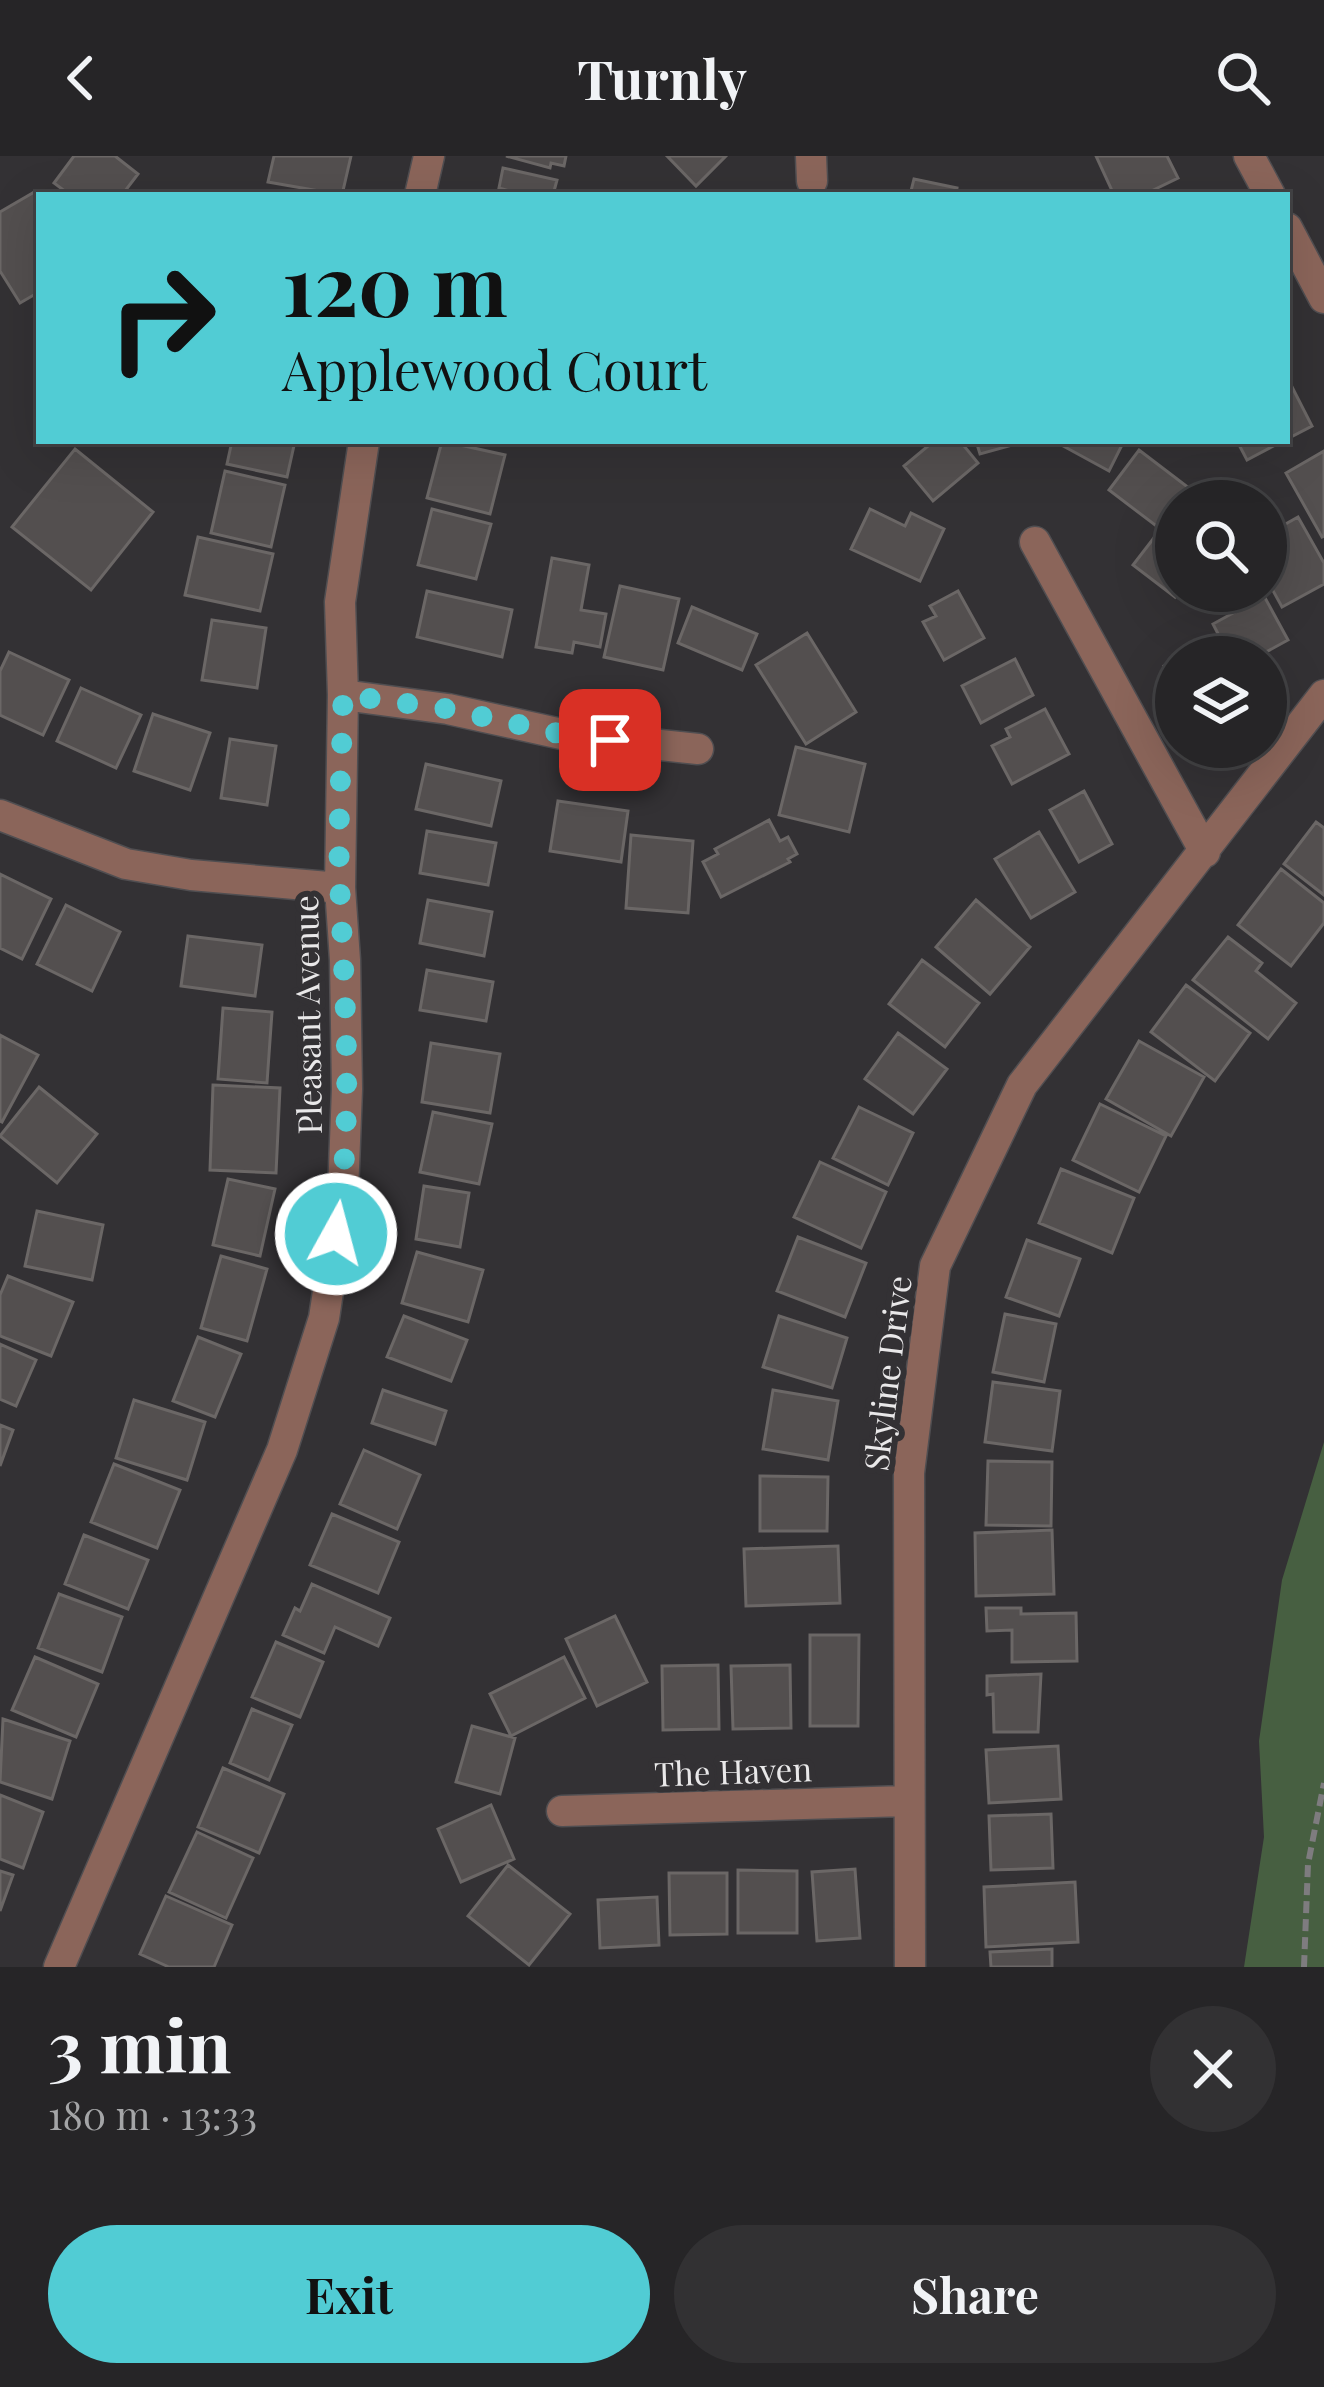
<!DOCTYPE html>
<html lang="en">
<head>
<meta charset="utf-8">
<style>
	body { margin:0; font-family:"Playfair Display",serif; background:#323133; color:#f1f3f6; height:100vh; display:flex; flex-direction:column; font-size:45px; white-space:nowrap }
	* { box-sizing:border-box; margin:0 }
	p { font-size:39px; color:#a4a5a7 }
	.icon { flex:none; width:66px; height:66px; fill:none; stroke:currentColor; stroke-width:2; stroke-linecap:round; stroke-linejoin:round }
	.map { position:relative; height:1811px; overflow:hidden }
	.details { display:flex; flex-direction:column; background:#262527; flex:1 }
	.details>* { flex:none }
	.top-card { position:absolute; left:36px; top:36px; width:1254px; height:252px; border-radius:0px; box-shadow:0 12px 48px #0002,0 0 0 3px #424244; background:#51ccd4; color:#111; overflow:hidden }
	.controls { position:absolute; left:1155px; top:324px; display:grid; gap:24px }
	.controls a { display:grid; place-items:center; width:132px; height:132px; border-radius:50%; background:#262527; box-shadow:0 12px 48px #0002,0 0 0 3px #424244; font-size:60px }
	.pin { position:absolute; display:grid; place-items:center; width:102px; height:102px; color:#fff; margin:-51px; border-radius:24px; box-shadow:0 6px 18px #0006 }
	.me { position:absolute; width:132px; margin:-66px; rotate:7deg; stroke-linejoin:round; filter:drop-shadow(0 0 9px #0008) }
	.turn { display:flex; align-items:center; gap:42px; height:252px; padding:0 48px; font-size:54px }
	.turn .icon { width:156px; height:156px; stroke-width:2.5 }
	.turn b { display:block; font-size:84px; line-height:102px }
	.round { display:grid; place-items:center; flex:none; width:126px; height:126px; border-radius:63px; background:#323133 }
	.head { display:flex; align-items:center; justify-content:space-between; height:204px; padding:0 48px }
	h1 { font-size:72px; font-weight:700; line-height:90px }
	.action { display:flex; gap:24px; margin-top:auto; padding:24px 48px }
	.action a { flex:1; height:138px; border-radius:72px; background:#51ccd4; color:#111; font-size:48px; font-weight:700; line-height:138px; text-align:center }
	.action a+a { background:#323133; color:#f1f3f6 }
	header { display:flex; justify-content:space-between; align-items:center; height:156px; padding:0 48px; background:#262527; font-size:54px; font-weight:700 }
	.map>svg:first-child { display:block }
</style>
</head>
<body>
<header><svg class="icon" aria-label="back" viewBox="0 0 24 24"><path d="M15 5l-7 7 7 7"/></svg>Turnly<svg class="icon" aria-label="search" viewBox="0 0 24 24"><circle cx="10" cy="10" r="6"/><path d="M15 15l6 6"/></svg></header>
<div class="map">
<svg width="1324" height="1811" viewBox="0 0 1324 1811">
	<rect width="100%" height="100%" fill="#333134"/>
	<path fill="#475f41" d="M1324 1286V1811H1244L1264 1681 1259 1585 1282 1424Z"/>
	<path fill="#534f4f" stroke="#6b6766" stroke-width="3" d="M74 0H115L138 18 122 39H70L54 27Z
		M274 0H351L342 39 268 26Z
		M506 0H566L564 10 551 7 550 12Z
		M667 0H726L696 30Z
		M1096 0H1167L1178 22 1143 39H1114Z
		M503 12 557 24 553 39H504L506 34 499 32Z
		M914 23 957 32 956 39H910Z
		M36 35 39 40V136L20 147 0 115V56Z
		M1287 221 1312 270 1287 283Z
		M232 285H295L287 321 227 308Z
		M442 285 505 299 490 358 427 342Z
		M934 285H960L978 307 933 345 904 310Z
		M976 285H1027L980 298Z
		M1054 285H1124L1109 315Z
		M1237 285H1283L1247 304Z
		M75 293 153 356 91 434 12 371Z
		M1139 294 1189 332 1159 372 1109 334Z
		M1324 295V380L1322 381 1286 317Z
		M225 315 285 329 271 391 211 377Z
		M432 353 491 368 476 423 418 409Z
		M870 353 905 370 911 357 944 373 920 425 851 393Z
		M1170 361 1176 366V435H1179L1175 441 1133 409Z
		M1298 361 1324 407V428L1282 451 1266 422V379Z
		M198 381 273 398 260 455 185 439Z
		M552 402 589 409 581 454 606 458 600 491 574 486 572 497 536 491Z
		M620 430 679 443 663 514 604 501Z
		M427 435 512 454 502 501 417 481Z
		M958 435 984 482 944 504 923 466 936 460 930 450Z
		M1264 440 1288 484 1257 501H1230L1213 468Z
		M692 451 757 478 742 514 678 487Z
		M212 464 266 472 257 532 202 524Z
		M807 477 856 556 806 588 756 509Z
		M1210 485 1219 501H1181Z
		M9 496 69 524 43 579 0 559V515Z
		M1015 503 1033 539 981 567 962 530Z
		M1176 504V531L1164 510Z
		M81 532 141 559 116 612 57 585Z
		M1045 553 1069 598 1012 628 992 590 1010 581 1006 573Z
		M153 558 210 577 190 634 134 615Z
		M230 583 276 590 267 649 221 642Z
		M796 591 865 608 849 676 779 659Z
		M426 608 501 625 491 670 416 653Z
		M1084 635 1112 688 1079 706 1050 654Z
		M558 645 628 655 621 706 550 695Z
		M769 664 780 685 788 681 797 698 788 703 790 706 721 741 703 706 718 698 715 693Z
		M1316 666 1324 672V739L1284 708Z
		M427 675 496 687 488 729 420 717Z
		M1039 676 1075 736 1031 762 995 703Z
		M631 679 693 685 688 757 626 752Z
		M1281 713 1324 747V767L1291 810 1238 769Z
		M0 718 51 743 22 803 0 792Z
		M428 744 492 756 484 800 420 787Z
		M976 744 1030 791 990 838 936 791Z
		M66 749 120 776 92 835 37 808Z
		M188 780 262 789 255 840 181 830Z
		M1228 781 1262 807 1256 815 1296 847 1268 883 1193 824Z
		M922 804 979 847 945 891 889 848Z
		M427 814 493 826 486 865 420 854Z
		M1186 829 1250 877 1215 925 1151 876Z
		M223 852 272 856 267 927 218 923Z
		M898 877 947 913 913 958 865 923Z
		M0 879 38 899 2 966 0 965Z
		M1139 885 1204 921 1171 980 1106 943Z
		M431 887 500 898 490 957 422 946Z
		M213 929 280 932 276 1017 210 1014Z
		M39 931 97 978 57 1027 0 980Z
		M1100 948 1166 980 1139 1036 1073 1004Z
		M859 951 913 977 888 1029 833 1002Z
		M433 956 492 968 479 1028 420 1016Z
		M820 1006 886 1036 861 1092 794 1061Z
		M1061 1013 1134 1042 1112 1097 1039 1067Z
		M228 1023 275 1033 260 1100 213 1089Z
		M424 1030 469 1037 460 1091 416 1083Z
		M37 1055 103 1069 92 1124 25 1110Z
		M798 1081 866 1107 845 1161 777 1135Z
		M1027 1084 1080 1103 1059 1160 1006 1141Z
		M417 1096 483 1114 468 1166 402 1147Z
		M221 1100 267 1113 247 1185 201 1172Z
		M8 1120 73 1146 51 1200 0 1180V1139Z
		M1005 1158 1056 1168 1044 1226 993 1216Z
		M404 1160 467 1184 451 1225 387 1201Z
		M779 1160 847 1182 832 1232 763 1211Z
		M198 1181 241 1198 215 1261 173 1245Z
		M0 1188 36 1204 16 1250 0 1243Z
		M993 1226 1060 1235 1052 1295 985 1286Z
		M383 1234 446 1255 435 1288 372 1267Z
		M773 1234 838 1245 828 1304 763 1293Z
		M134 1244 205 1266 187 1324 116 1302Z
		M0 1269 13 1274 0 1310Z
		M364 1294 420 1319 397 1373 340 1348Z
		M988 1305 1052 1306 1051 1370 986 1369Z
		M114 1308 180 1334 157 1392 91 1366Z
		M760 1320 828 1321 827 1375H760Z
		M332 1358 399 1386 378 1437 310 1409Z
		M1052 1374 1054 1438 976 1440 975 1377Z
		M84 1379 148 1404 128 1453 65 1428Z
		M838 1390 840 1447 746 1450 744 1393Z
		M312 1428 390 1462 378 1490 335 1471 324 1497 283 1479 295 1452 300 1455Z
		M59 1438 122 1461 102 1516 38 1492Z
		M986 1452H1021V1458L1076 1457 1077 1505 1012 1506V1474L987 1475Z
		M615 1460 647 1526 597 1550 566 1483Z
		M810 1479H859L858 1570H810Z
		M276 1486 323 1506 300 1561 252 1541Z
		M35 1501 98 1528 76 1581 12 1554Z
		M564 1501 585 1542 511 1580 490 1538Z
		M718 1509 719 1573 663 1574 662 1510Z
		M790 1509 791 1572 733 1573 731 1510Z
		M1041 1518 1038 1576H994L993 1538 987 1539V1520Z
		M252 1553 292 1569 269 1624 230 1607Z
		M3 1563 70 1585 52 1643 0 1626Z
		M472 1570 515 1582 500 1638 456 1626Z
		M1058 1590 1061 1643 989 1647 986 1594Z
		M223 1612 284 1638 259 1697 198 1671Z
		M0 1639 43 1656 23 1712 0 1703Z
		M491 1649 514 1703 461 1726 438 1673Z
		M1051 1658 1053 1712 991 1714 989 1660Z
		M197 1676 253 1702 226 1762 169 1736Z
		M508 1709 570 1758 529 1809 468 1760Z
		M855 1713 860 1782 817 1785 812 1716Z
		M738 1714 797 1715V1777H738Z
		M0 1715 13 1719 0 1755Z
		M669 1717H727V1778L670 1779Z
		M1075 1726 1078 1786 986 1791 984 1731Z
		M166 1740 232 1769 214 1811H169L140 1798Z
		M657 1741 659 1789 600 1792 598 1744Z
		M1052 1793V1811H991L990 1796Z"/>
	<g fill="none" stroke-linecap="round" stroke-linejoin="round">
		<g stroke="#504e51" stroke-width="33">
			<path id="street" d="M811 0 812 25
				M1249 0 1270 39
				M420 39 429 0
				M1287 72 1324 142
				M1035 386 1205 696
				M343 539 448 553 566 579 698 593
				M0 659 126 708 191 719 340 732
				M562 1655 906 1645
				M59 1811 282 1294 324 1162 343 1037 347 933 345 804 340 732 343 539 340 446 364 285
				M910 1811 909 1317 935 1110 1022 929 1324 539"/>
		</g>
		<path stroke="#7e7c7f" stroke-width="6" stroke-dasharray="12 6" stroke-linecap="butt" d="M1304 1811 1308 1708 1324 1627"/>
		<use href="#street" stroke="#8b655a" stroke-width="30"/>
	</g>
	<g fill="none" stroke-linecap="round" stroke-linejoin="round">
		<path stroke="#51ccd4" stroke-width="21" stroke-dasharray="0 37.8" d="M336 1078C354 965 345 849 340 735 337 670 342 604 343 539L448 553 566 579 610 584"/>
	</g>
	<g text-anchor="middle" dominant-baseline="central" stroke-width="12" stroke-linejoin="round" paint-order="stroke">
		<g font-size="33" fill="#e9e8e9" stroke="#333134">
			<text transform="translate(306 859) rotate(-91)">Pleasant Avenue</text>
			<text transform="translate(886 1217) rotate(-83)">Skyline Drive</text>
			<text transform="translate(733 1614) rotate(-2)">The Haven</text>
		</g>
	</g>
</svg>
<div class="controls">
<a><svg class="icon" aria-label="search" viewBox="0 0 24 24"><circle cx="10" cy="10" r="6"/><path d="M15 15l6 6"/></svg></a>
<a><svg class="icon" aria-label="layers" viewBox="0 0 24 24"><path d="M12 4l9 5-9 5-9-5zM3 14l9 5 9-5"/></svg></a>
</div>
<div class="pin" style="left:610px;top:584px;background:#d93025"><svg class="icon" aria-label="arrive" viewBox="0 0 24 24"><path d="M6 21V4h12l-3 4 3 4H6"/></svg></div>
<svg class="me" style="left:336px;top:1078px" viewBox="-20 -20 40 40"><circle r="17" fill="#51ccd4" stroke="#fff" stroke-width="3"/><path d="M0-11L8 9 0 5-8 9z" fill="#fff"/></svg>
<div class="top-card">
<div class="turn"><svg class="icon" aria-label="right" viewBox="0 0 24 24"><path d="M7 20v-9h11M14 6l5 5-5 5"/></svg><div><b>120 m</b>Applewood Court</div></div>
</div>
</div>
<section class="details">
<div class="head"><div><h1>3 min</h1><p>180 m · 13:33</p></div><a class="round"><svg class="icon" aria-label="close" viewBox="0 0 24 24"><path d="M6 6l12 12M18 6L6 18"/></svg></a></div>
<div class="action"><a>Exit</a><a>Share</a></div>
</section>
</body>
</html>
